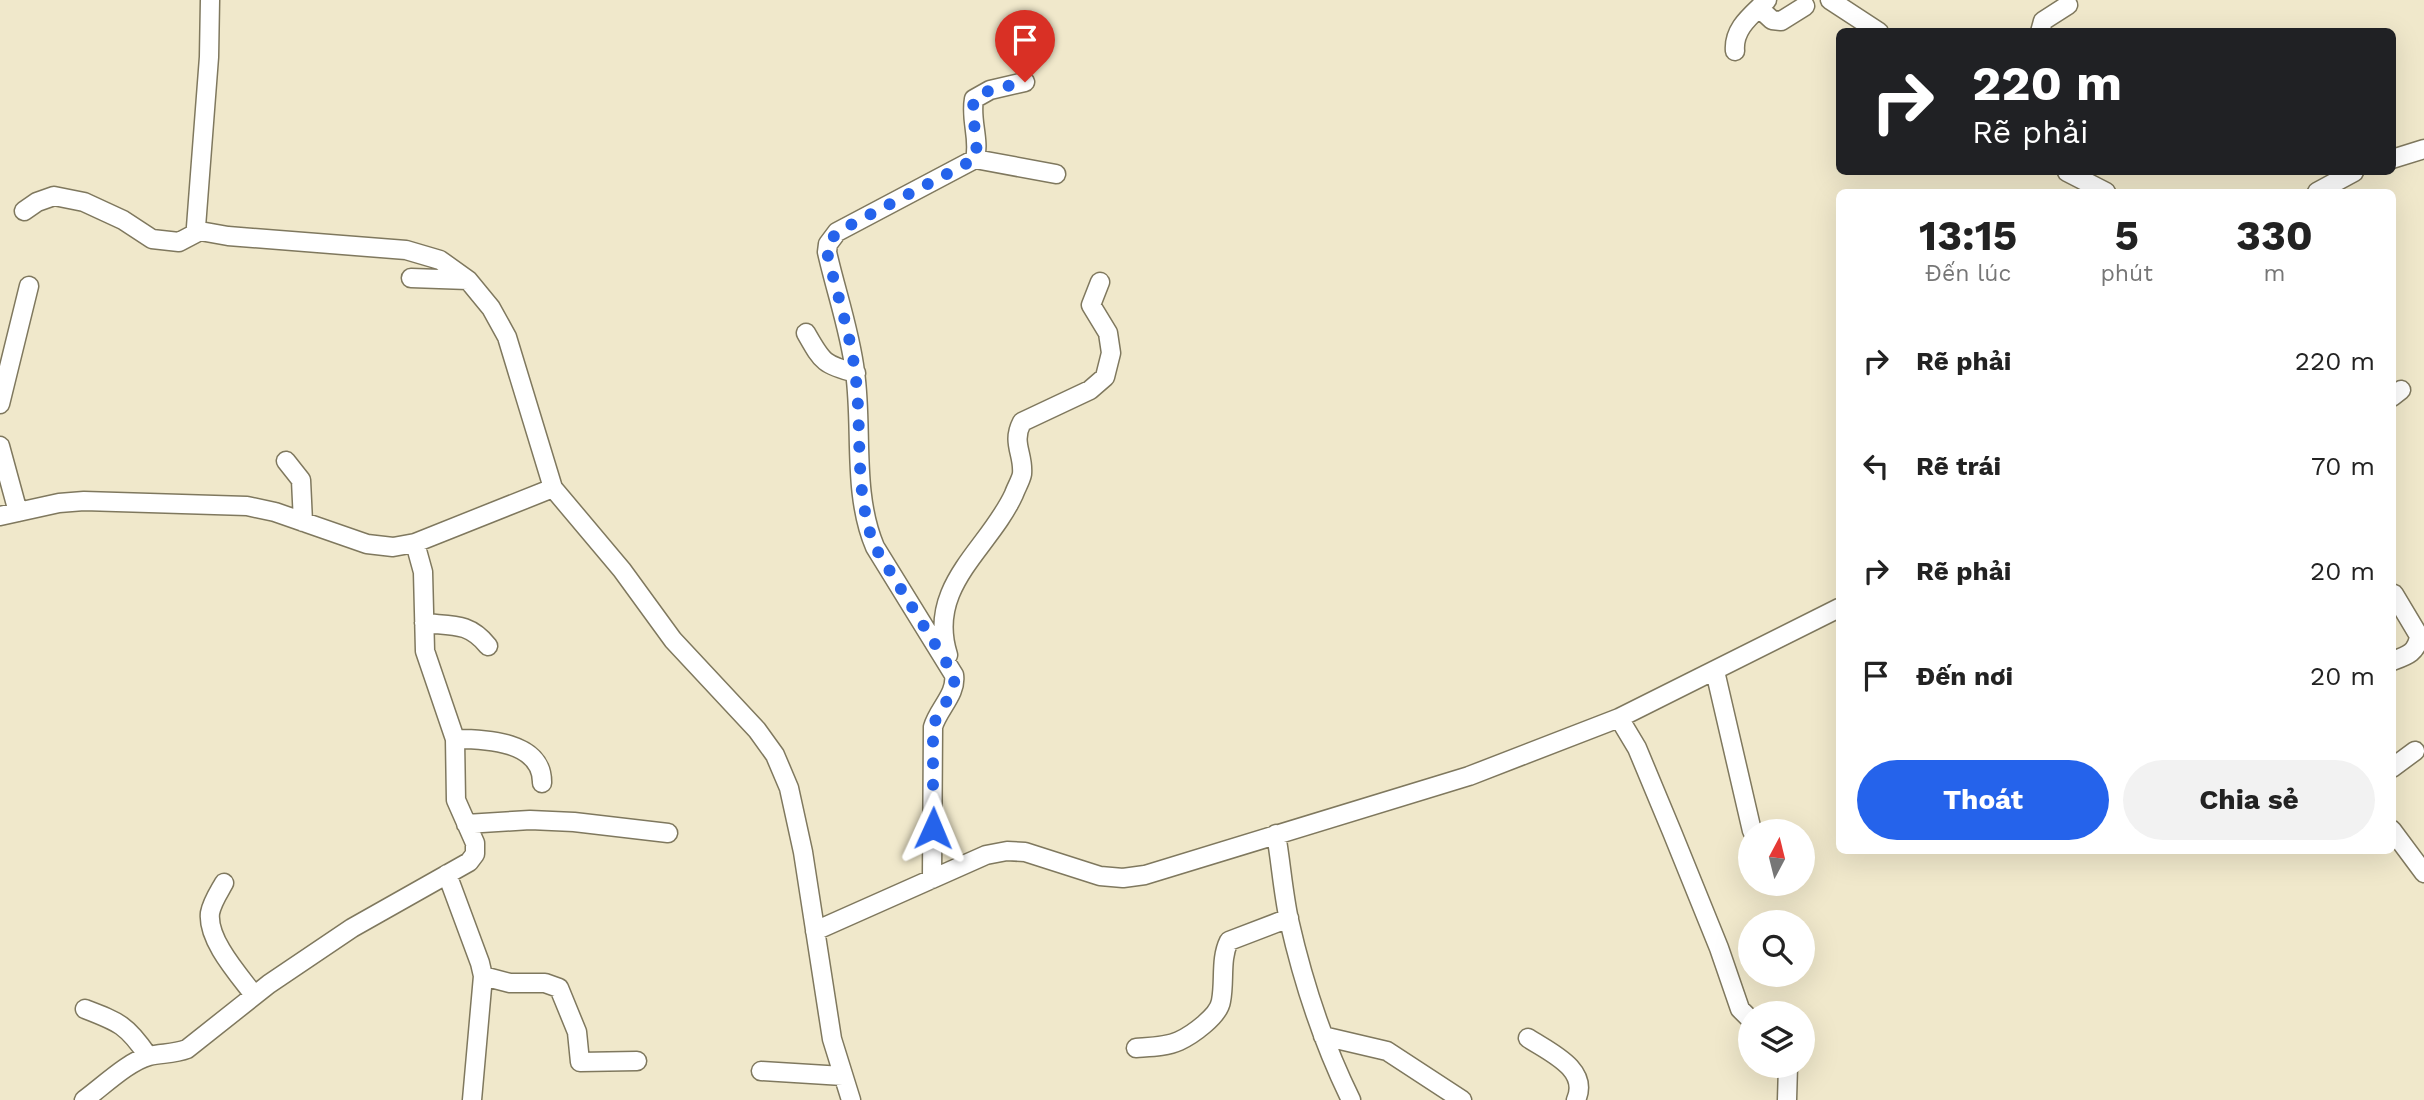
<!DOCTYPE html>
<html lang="vi">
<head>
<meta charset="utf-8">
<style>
	body { margin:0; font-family:"Work Sans",sans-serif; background:#f2f2f2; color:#222; height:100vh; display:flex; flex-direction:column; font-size:26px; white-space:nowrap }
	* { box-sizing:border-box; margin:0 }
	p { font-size:23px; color:#767676 }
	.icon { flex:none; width:38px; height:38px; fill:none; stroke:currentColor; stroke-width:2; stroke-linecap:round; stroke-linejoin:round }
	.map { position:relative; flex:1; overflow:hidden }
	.sheet { position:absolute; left:1836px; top:189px; width:560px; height:665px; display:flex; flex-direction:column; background:#fff; border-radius:10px; box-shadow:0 7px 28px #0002 }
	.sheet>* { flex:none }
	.banner { position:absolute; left:1836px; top:28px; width:560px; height:147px; border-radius:10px; box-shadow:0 7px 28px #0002; background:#202124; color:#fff; overflow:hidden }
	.needle { width:46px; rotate:7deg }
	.buttons { position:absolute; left:1738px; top:819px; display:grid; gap:14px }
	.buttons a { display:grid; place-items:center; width:77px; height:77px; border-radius:50%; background:#fff; box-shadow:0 7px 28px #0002; font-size:35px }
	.pin { position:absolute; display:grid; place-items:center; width:60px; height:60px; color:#fff; margin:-72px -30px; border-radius:50% 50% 50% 0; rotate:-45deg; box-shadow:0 0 7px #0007 }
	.pin .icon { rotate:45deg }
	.me { position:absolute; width:77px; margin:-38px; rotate:1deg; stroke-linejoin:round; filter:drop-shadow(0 0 5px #0008) }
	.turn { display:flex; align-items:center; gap:24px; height:147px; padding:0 21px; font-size:32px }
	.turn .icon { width:91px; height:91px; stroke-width:2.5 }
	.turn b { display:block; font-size:49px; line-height:60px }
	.eta { display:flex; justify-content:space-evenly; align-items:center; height:119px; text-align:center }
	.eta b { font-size:42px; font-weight:700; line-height:49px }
	.action { display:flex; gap:14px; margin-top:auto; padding:14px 21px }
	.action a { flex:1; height:80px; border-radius:42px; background:#2563eb; color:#fff; font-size:28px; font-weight:700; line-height:80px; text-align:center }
	.action a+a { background:#f2f2f2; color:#222 }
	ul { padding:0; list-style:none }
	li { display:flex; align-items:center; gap:21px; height:105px; padding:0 21px }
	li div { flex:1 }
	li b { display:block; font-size:26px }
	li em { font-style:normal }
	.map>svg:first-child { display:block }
</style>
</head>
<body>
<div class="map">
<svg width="2424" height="1100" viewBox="0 0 2424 1100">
	<rect width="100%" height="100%" fill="#f0e8cb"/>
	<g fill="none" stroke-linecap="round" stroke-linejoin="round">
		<g stroke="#7f785e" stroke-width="21">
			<path id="minor" d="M210 0 209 57 196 227 200 231 228 236 406 250 440 260 468 280 491 308 507 337 553 488 622 570 673 640 757 730 775 755 789 788 803 852 832 1039 851 1100
				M1830 0 1879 32
				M1759 8 1772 20 1781 21 1805 6
				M2040 32 2043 21 2068 5
				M1735 51C1733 28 1752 15 1767 0
				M975 159 1056 174
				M2392 159 2424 149
				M2067 172 2106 192
				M2317 192 2354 172
				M24 211 37 202 54 196 84 202 123 220 152 239 179 242 200 231
				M411 278 468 280
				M806 333C822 361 823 365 856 373
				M2392 397 2401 390
				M0 404 29 286
				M0 446 18 512
				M286 461 301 480 303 522
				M0 516 59 503 84 501 247 506 275 512 367 544 393 547 415 543 553 488
				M424 623C452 626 469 622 488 646
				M948 655C926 586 989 549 1014 494 1016 488 1021 480 1022 474 1024 454 1011 443 1022 422L1090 390 1105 377 1111 353 1108 333 1091 305 1100 282
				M2392 661C2406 656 2417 653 2419 636L2394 594
				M1715 671 1752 831
				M1619 718 1637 748 1672 832 1719 948 1740 1009 1750 1019
				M455 739C485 739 543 741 542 783
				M2392 768 2415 751
				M466 824 530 820 574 822 668 833
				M2392 830 2424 873
				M1276 834C1281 863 1283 892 1289 920 1303 982 1323 1043 1351 1100
				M447 874 480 963 483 976 472 1100
				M932 879 933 727C938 709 957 694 954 675L875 547C852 493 863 429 855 372 850 331 836 292 827 252L828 244 837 232 975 159C980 139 970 120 974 99L990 90 1025 82
				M224 883C219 892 212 902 210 913 207 940 239 975 254 995
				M815 931 986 855 1007 851 1025 852 1100 876 1123 878 1145 875 1469 776 1619 718 1839 608
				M483 976 510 983H545L559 988 577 1032 580 1062 637 1061
				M85 1009C119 1022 127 1025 148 1056
				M1323 1036 1387 1051 1462 1100
				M1528 1038C1549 1052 1590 1069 1576 1100
				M1136 1048C1149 1047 1166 1047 1179 1041 1192 1035 1219 1016 1221 1001 1225 981 1220 959 1229 941L1289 918
				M761 1071 843 1076
				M84 1100C102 1087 129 1061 149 1056 162 1053 174 1054 187 1049L269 984 352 928 469 862 475 854V843L456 800 455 739 425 651 423 572 415 543
				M1787 1100 1788 1066"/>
		</g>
		<use href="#minor" stroke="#fff" stroke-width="18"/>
	</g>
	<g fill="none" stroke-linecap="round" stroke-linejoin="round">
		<path stroke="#2563eb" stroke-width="12" stroke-dasharray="0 21.6" d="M933 828V727C938 709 957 694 954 675L875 547C853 492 863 430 855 372 850 331 836 292 827 252L828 244 837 232 975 159C980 139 970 120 974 99L990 90 1025 82"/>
	</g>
</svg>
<div class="buttons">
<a><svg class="needle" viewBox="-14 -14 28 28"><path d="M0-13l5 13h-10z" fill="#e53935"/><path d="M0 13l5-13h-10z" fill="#767676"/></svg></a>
<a><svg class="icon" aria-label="search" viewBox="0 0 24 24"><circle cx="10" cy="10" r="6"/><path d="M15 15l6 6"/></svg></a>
<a><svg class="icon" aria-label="layers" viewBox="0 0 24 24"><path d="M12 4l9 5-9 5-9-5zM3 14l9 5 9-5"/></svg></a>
</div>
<div class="pin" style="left:1025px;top:82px;background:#d93025"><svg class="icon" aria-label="arrive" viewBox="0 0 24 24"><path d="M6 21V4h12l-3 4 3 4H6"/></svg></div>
<svg class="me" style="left:933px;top:828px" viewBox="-20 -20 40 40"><path d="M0-17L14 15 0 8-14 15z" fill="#2563eb" stroke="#fff" stroke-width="4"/></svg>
<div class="banner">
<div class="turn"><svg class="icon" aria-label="right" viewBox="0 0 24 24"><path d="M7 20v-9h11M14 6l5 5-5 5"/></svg><div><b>220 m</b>Rẽ phải</div></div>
</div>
<section class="sheet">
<div class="eta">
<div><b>13:15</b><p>Đến lúc</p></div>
<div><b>5</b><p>phút</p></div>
<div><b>330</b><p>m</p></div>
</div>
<ul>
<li><svg class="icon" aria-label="right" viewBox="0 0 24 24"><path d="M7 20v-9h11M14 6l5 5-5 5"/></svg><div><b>Rẽ phải</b></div><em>220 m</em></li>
<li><svg class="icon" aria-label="left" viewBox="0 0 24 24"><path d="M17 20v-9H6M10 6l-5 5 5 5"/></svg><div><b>Rẽ trái</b></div><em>70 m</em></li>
<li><svg class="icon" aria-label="right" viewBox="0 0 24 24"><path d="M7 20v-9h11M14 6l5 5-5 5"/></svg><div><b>Rẽ phải</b></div><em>20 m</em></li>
<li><svg class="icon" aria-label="arrive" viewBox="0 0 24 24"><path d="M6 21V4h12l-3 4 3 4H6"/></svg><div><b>Đến nơi</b></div><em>20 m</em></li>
</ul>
<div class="action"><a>Thoát</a><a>Chia sẻ</a></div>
</section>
</div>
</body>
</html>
